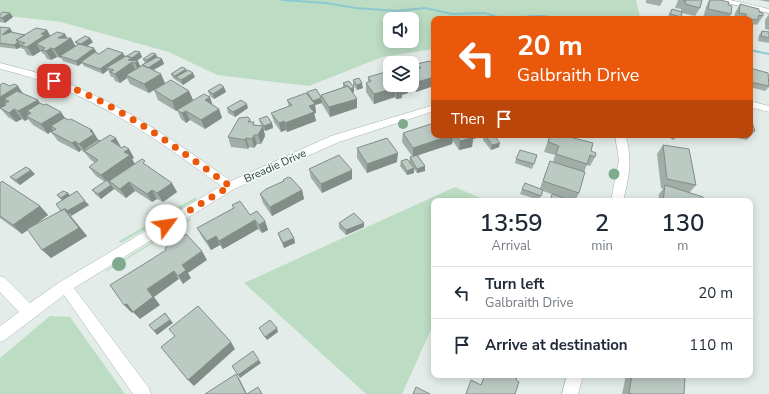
<!DOCTYPE html>
<html lang="en">
<head>
<meta charset="utf-8">
<style>
	body { margin:0; font-family:"Nunito Sans",sans-serif; background:#f6f6f7; color:#1f2937; height:100vh; display:flex; flex-direction:column; font-size:15px; white-space:nowrap }
	* { box-sizing:border-box; margin:0 }
	p { font-size:13px; color:#747a83 }
	.icon { flex:none; width:22px; height:22px; fill:none; stroke:currentColor; stroke-width:2; stroke-linecap:round; stroke-linejoin:round }
	.map { position:relative; flex:1; overflow:hidden }
	.details { position:absolute; left:431px; top:198px; width:322px; height:180px; display:flex; flex-direction:column; background:#fff; border-radius:8px; box-shadow:0 2px 10px #0003 }
	.details>* { flex:none }
	.top-card { position:absolute; left:431px; top:16px; width:322px; height:122px; border-radius:8px; box-shadow:0 2px 10px #0003; background:#ea580c; color:#fff; overflow:hidden }
	.tools { position:absolute; left:383px; top:12px; display:grid; gap:8px }
	.tools a { display:grid; place-items:center; width:36px; height:36px; border-radius:8px; background:#fff; box-shadow:0 2px 10px #0003; font-size:20px }
	.pin { position:absolute; display:grid; place-items:center; width:34px; height:34px; color:#fff; margin:-17px; border-radius:8px; box-shadow:0 2px 6px #0006 }
	.me { position:absolute; width:44px; margin:-22px; rotate:59deg; stroke-linejoin:round; filter:drop-shadow(0 0 3px #0008) }
	.turn { display:flex; align-items:center; gap:14px; height:84px; padding:0 20px; font-size:18px }
	.turn .icon { width:52px; height:52px; stroke-width:2.5 }
	.turn b { display:block; font-size:28px; line-height:34px }
	.then { display:flex; align-items:center; height:38px; padding:0 20px; background:#0003; gap:8px; font-size:15px }
	.eta { display:flex; justify-content:space-evenly; align-items:center; height:68px; text-align:center }
	.eta b { font-size:24px; font-weight:600; line-height:28px }
	ul { padding:0; list-style:none }
	li { display:flex; align-items:center; gap:12px; height:52px; padding:0 20px; border-top:1px solid #e0e1e3 }
	li div { flex:1 }
	li b { display:block; font-size:15px }
	li em { font-style:normal }
	.map>svg:first-child { display:block }
</style>
</head>
<body>
<div class="map">
<svg width="769" height="394" viewBox="0 0 769 394">
	<rect width="100%" height="100%" fill="#e3ece8"/>
	<path fill="#bcddc3" fill-rule="evenodd" d="M0 0H636L640 17V19H434V49L382 57 309 86 217 75 169 52 61 22 0 15ZM390 19H412V41H390Z
		M455 187 487 201H434V323L402 394H366L244 283Z
		M196 197V200L121 243 119 241Z
		M190 219 191 220 104 273 108 269Z
		M50 316 70 317 125 394H0V358Z"/>
	<g fill="none" stroke-linecap="round" stroke-linejoin="round">
		<path fill="#8cc9d1" fill-rule="evenodd" d="M280 0H297L326 2 356 7 396 10 425 7 452 13 485 12 507 19H501L485 14 452 15 425 9 396 12 356 9 326 4 282 1Z
			M531 15H545L562 19 536 17 524 19H519L525 16Z
			M750 49 769 53V55L750 51Z"/>
		<g stroke="#a6b4af" stroke-width="1">
			<path id="street" d="M715 0H730L769 9V13Z
				M0 63C23 69 45 74 67 83 126 107 179 144 231 181L331 136 434 105V111L339 142 234 189 74 288 149 388 151 394H133L64 295 5 340 0 342V326L19 312 0 292V276L5 278 30 303 60 282 221 186C150 134 87 89 0 69Z
				M750 101 769 106V112L750 107Z
				M615 135H625C633 158 629 178 623 201H611L619 160Z
				M567 375H583L578 394H562Z"/>
		</g>
		<use href="#street" fill="#fff" fill-rule="evenodd"/>
	</g>
	<g fill="#7faa8e">
		<circle cx="403" cy="124" r="5"/>
		<circle cx="614" cy="174" r="5.5"/>
		<circle cx="119" cy="264" r="7"/>
	</g>
	<path fill="#a1aea8" d="M646 0H663L660 6 646 3Z
		M678 0H702L700 8 695 16 682 13 680 19H668L669 14 672 9 681 11V9L675 8Z
		M709 0H720L728 5 731 14 728 19H707L703 18 706 7Z
		M759 0H769V2Z
		M740 4 759 12 763 16 757 25 754 24 751 29H750V19H734L735 13Z
		M10 13 13 17 5 23 0 22V14Z
		M769 14V30L765 29V20Z
		M0 27 13 33 25 35 47 30 50 36 65 34 67 38H71L75 46 77 45 75 42H93L87 46 94 48 97 53 99 54 142 57 136 61H138L140 66 145 64 143 59 157 57 162 59 164 64 153 70 165 83 149 93 130 84 127 78 120 83 115 81 113 77H111L108 70 103 74 84 66 82 63 78 66 63 61 61 58H60L57 57 51 60 47 59 44 54 42 53 41 51 33 56 27 55 24 49H22L21 47 17 49 0 47Z
		M762 31 769 32V43L758 41 759 35Z
		M430 61 416 92 415 90 409 91 408 90V93L402 95V98L396 99 395 97 374 104 366 92V83L368 82V77L390 85H412L417 69V64Z
		M750 68 768 73 769 87 765 91 750 87Z
		M187 70 195 77 183 85 173 78 171 74Z
		M353 80 363 88 357 90 353 85Z
		M343 83 354 92 352 93 357 99V108L330 117 322 104V103L315 105 316 113 314 114 316 121 287 132 286 130 281 132 274 122 271 113 289 107 287 100 307 94V92L321 97V95L343 87Z
		M0 85 24 94 65 118 92 130 98 140 121 147 129 149 134 158 132 159 135 164 148 166 177 192 163 202 157 199 152 202 135 191 126 198 114 189 101 199 96 195 92 190 105 182 96 176 89 167 95 163 91 160 85 153 81 150 79 152 58 141 51 132 53 130 48 134 33 125 28 119 25 121 22 119 16 122 8 117 0 108Z
		M154 90 189 91 193 100 176 111 158 100Z
		M208 91 226 92 214 99 210 96Z
		M212 105 219 109 222 118 205 129 190 120 186 123 181 119 177 110Z
		M227 108H248L235 117 228 113Z
		M750 117 755 131 747 140 719 135H750Z
		M250 119 251 122 255 125 262 126 260 123 259 119 272 123 273 128 265 131 263 128 265 136 261 144H257L254 148 249 147 248 149 231 147 228 137Z
		M403 133 434 135H484L483 136 473 139 472 147 459 150 453 141 452 144 418 155 425 166V171L417 173 414 169V173L407 175 400 166 401 161 409 162 410 157 412 156 402 142Z
		M484 135 499 147 491 150 483 140Z
		M550 135H575L574 138 591 151 595 157 590 166 587 165 584 172 579 193 575 201H572L543 191 539 200 520 194 522 189 540 188 550 161 553 162 555 155 544 152Z
		M665 135H679L673 140Z
		M663 145 696 185 689 193 703 201H658L659 194 663 189 661 188 657 154Z
		M357 148 397 162 367 173 357 158Z
		M537 155 532 169 515 163 516 159Z
		M309 169 352 179 322 193 311 178Z
		M35 174 20 185 15 182 10 177Z
		M283 180 302 190 304 199 272 216 263 203 260 194 283 182Z
		M0 183 40 206 48 215 31 228 61 211 62 201 57 195 70 196 89 205 71 216 70 213 69 214 87 236 51 258 28 230 22 234 0 218Z
		M232 205 250 215 265 221 268 230 262 233 258 229 223 249 220 245 211 250 202 237 197 228 233 208Z
		M339 223H364V227L346 235 339 228Z
		M278 233 294 238 295 243 284 248 279 237Z
		M434 326V336L431 335Z
		M626 375H685L684 394H622Z"/>
	<path fill="#838d88" d="M10 13 13 17 5 23 2 18Z
		M10 28 13 33 2 35Z
		M47 30 52 39 36 44 41 51 33 56 27 47 41 34Z
		M65 34 68 40 71 38 76 47 60 56 61 58H60L54 49 58 38Z
		M90 38 93 42 83 49 81 44Z
		M18 42 21 47 17 49 14 45Z
		M51 48 57 57 51 60 46 51Z
		M94 48 97 53 81 62 82 63 78 66 76 61Z
		M140 52 142 57 134 63 132 62 136 72 126 75 127 78 120 83 115 74 128 60Z
		M123 53 126 58 106 68 108 70 103 74 100 69Z
		M156 54 158 59 149 65 147 60Z
		M162 59 164 64 150 72 148 68Z
		M138 61 142 70 139 73 135 63Z
		M186 69 188 74 176 77 177 81 175 76Z
		M193 73 195 77 183 85 181 80Z
		M161 74 165 83 149 93 144 84Z
		M434 77V86L416 92 417 82Z
		M415 81V90L409 91 410 85H412V82Z
		M362 83 363 88 357 90V85Z
		M404 85H408V93L402 95V98L396 99V90L400 86Z
		M18 86 24 95 9 101 4 99 9 105 4 104 6 107 2 109 0 106V97Z
		M224 87 226 92 214 99 213 94Z
		M354 87V92L348 94 347 89Z
		M395 88V97L374 104V94Z
		M189 91 193 100 176 111 172 101Z
		M210 97 213 106 205 100Z
		M321 98 322 103 315 105 316 113H314L316 121 287 132 285 123 309 106 313 101Z
		M357 99V108L330 117 329 107Z
		M38 100 44 109 31 113 27 111 31 117 26 116 28 119 25 121 18 111Z
		M247 104 248 108 235 117 233 112Z
		M14 109 22 119 16 122 9 113Z
		M219 109 222 118 205 129 201 120Z
		M186 111 190 120 186 123 182 113Z
		M61 112 67 121 51 126 53 130 48 134 41 124Z
		M284 121 286 130 281 132 279 123Z
		M272 123 273 128 265 131 264 126Z
		M263 126 265 136 261 144 258 135Z
		M92 130 100 143 84 149 86 152 79 144 90 131Z
		M254 135 257 144 254 148 252 139Z
		M452 135H453L452 144 413 157V148Z
		M468 135H484L483 136 473 139 472 147 459 150 460 141Z
		M676 135H679L673 140Z
		M116 138 121 147 111 141Z
		M246 138 249 147 248 149 245 140Z
		M75 141 81 150 79 152 72 143Z
		M500 143 499 147 491 150 492 145Z
		M129 149 134 158 132 159 135 164 109 181 110 182 108 184 101 175 124 152Z
		M398 153 397 162 367 173V164Z
		M425 166V171L417 173V169Z
		M414 168V173L407 175V171Z
		M31 170 35 174 20 185 16 180Z
		M352 170V179L322 193 321 184Z
		M129 182 135 191 126 198 120 189Z
		M172 183 177 192 163 202 157 193Z
		M111 185 114 189 101 199 98 194Z
		M152 190 157 199 152 202 147 194Z
		M302 190 304 199 272 216 270 207Z
		M68 193 72 198 65 203 61 198Z
		M85 201 89 205 71 216 70 213 69 214 87 236 51 258 42 250 65 209Z
		M40 206 48 215 22 234 13 225Z
		M255 220 258 229 223 249 219 241Z
		M265 221 268 230 262 233 259 225Z
		M364 223V227L346 235V230Z
		M216 236 220 245 211 250 207 241Z
		M294 238 295 243 284 248 283 243Z
		M202 251 207 260 188 273 191 278 183 284 178 276 182 265Z
		M174 271 179 279 154 297 160 305 140 319 133 312 132 313 124 305Z
		M165 313 173 323 157 335 154 331Z
		M277 328 278 332 267 340 265 337Z
		M231 342 235 349 194 386 188 380Z
		M259 360 261 363 240 378 238 375Z
		M236 374 240 380 247 394H246Z"/>
	<path fill="#bbcac3" stroke="#838d88" d="M683 0H702L700 8 685 4 686 1Z
		M710 0H720L729 2 728 5 732 6 731 14 708 9Z
		M740 4 759 9V12L763 13V16L759 15 757 20 746 18V14L739 13Z
		M672 9 682 12 681 17 670 14Z
		M3 12 10 13 2 18H0V14Z
		M0 27 10 28 2 35 11 32 25 35 16 40 18 42 14 45 0 43Z
		M36 28 47 30 41 34 45 35 27 47 21 46 25 43 16 40Z
		M762 31 769 32V38L761 36Z
		M57 32 65 34 58 38H71L54 49 51 48 46 51 41 50 45 48 36 44Z
		M85 36 90 38 81 44 75 42Z
		M79 44 94 48 76 61 60 56Z
		M108 48 123 53 100 69 81 62 95 52 99 54Z
		M135 51 140 52 132 58 127 56Z
		M152 53 156 54 147 60 143 59Z
		M126 56 132 58 128 60 138 61 135 63 132 62 115 74 110 72 114 70 106 68Z
		M157 57 162 59 148 68 142 65Z
		M430 61 434 65V77L417 82 415 81 412 82V70L421 68 417 64Z
		M143 65 161 74 144 84 126 75Z
		M182 67 186 69 175 76 171 74Z
		M750 68 768 73 769 86 750 82Z
		M188 70 193 73 181 80 176 77Z
		M389 71 390 72V85H404L400 86 402 89 396 90 395 88 374 94 366 83 371 81 368 77Z
		M359 78 362 83 357 85 353 80Z
		M171 80 189 91 172 101 154 90Z
		M349 81 354 87 350 89 348 86H346L343 83Z
		M3 83 10 86 14 84 18 86 0 97V85Z
		M220 84 224 87 213 94 208 91Z
		M348 86 357 99 329 107 321 95Z
		M316 89 321 97V98L313 101 307 92Z
		M17 91 38 100 18 111 14 109 9 113 0 108 6 105 4 104 9 101 4 99Z
		M306 93 315 104 309 106 314 112 285 123 284 121 279 123 271 113 292 105 287 100Z
		M204 94 210 97 205 100 219 109 201 120 186 111 182 113 177 110Z
		M241 100 247 104 233 112 227 108Z
		M40 103 44 105 46 104 61 112 41 124 26 116 31 113 27 111Z
		M267 116 272 123 264 126 259 119Z
		M248 117 250 119 248 122H254L253 125 263 126 258 135H254L252 139 246 138 245 140 228 137 239 118Z
		M750 117 755 131 750 130Z
		M64 118 69 120 71 119 92 130 90 131 94 134 79 144 75 141 72 143 51 132 56 129 51 126Z
		M431 124 434 128V135H452L413 148 403 133Z
		M110 135 116 138 111 141 122 148 124 146 129 149 124 152 130 155 101 175 89 167 98 160 84 151Z
		M456 135H472L474 137 460 141Z
		M485 135H494L500 143 492 145Z
		M550 135H566V136L593 143 591 151 596 153 595 157 590 155 587 164 556 154 559 146 548 142Z
		M387 138 398 153 367 164 357 148Z
		M98 140 100 141 86 150 84 149Z
		M663 145 689 149 696 185 667 179Z
		M520 150 537 155 534 164 516 159Z
		M339 155 352 170 321 184 309 169Z
		M417 155 425 166 417 169 410 157Z
		M142 159 145 161 143 163 172 183 157 193 152 190 147 194 129 182 120 189 109 181Z
		M407 159 414 168 407 171 401 161Z
		M550 161 585 172 579 193 543 181Z
		M26 167 31 170 16 180 10 177Z
		M288 177 291 178 302 190 270 207 260 194 266 189 284 181 283 180Z
		M107 180 111 185 98 194 92 190Z
		M2 181 40 206 13 225 0 216V183Z
		M525 183 543 190 541 196 522 189Z
		M665 185 703 197V201H663Z
		M63 191 68 193 61 198 57 195Z
		M77 191 85 201 67 211 66 209H64L61 211 56 204Z
		M552 194 572 201H550Z
		M240 201 250 215 257 211 265 221 259 225 255 220 219 241 216 236 207 241 197 228 234 208 232 205Z
		M64 209 79 228 42 250 27 229Z
		M354 213 364 223 346 230 339 223Z
		M288 228 294 238 283 243 278 233Z
		M186 234 202 251 182 265 186 270 178 276 174 271 147 289 153 297 133 312 127 304 124 305 110 285 152 259 166 250 165 248Z
		M198 306 231 342 188 380 161 347 175 336 169 329Z
		M165 313 170 320 154 331 149 325Z
		M270 320 277 328 265 337 259 328Z
		M434 326V332L432 331Z
		M253 351 259 360 238 375 232 366Z
		M236 374 246 394H205Z
		M485 375H517L516 380 519 382 515 394H466L471 380 481 385Z
		M632 375H685L684 394H633L629 393Z
		M258 387 262 394H247Z
		M416 387 430 394H413Z"/>
	<g fill="none" stroke-linecap="round" stroke-linejoin="round">
		<path stroke="#ea580c" stroke-width="7" stroke-dasharray="0 12.6" d="M54 81C119 104 175 147 230 186L166 225"/>
	</g>
	<g text-anchor="middle" dominant-baseline="central" stroke-width="3.5" stroke-linejoin="round" paint-order="stroke">
		<g font-size="11" fill="#233e35" stroke="#f3f9f6">
			<text transform="translate(275 166) rotate(-24)">Breadie Drive</text>
		</g>
	</g>
</svg>
<div class="tools">
<a><svg class="icon" aria-label="sound" viewBox="0 0 24 24"><path d="M4 9h4l5-4v14l-5-4H4zM17 9q2 3 0 6"/></svg></a>
<a><svg class="icon" aria-label="layers" viewBox="0 0 24 24"><path d="M12 4l9 5-9 5-9-5zM3 14l9 5 9-5"/></svg></a>
</div>
<div class="pin" style="left:54px;top:81px;background:#d93025"><svg class="icon" aria-label="arrive" viewBox="0 0 24 24"><path d="M6 21V4h12l-3 4 3 4H6"/></svg></div>
<svg class="me" style="left:166px;top:225px" viewBox="-20 -20 40 40"><circle r="19" fill="#fff"/><path d="M0-13L10 11 0 6-10 11z" fill="#ea580c"/></svg>
<div class="top-card">
<div class="turn"><svg class="icon" aria-label="left" viewBox="0 0 24 24"><path d="M17 20v-9H6M10 6l-5 5 5 5"/></svg><div><b>20 m</b>Galbraith Drive</div></div>
<div class="then">Then<svg class="icon" aria-label="arrive" viewBox="0 0 24 24"><path d="M6 21V4h12l-3 4 3 4H6"/></svg></div>
</div>
<section class="details">
<div class="eta">
<div><b>13:59</b><p>Arrival</p></div>
<div><b>2</b><p>min</p></div>
<div><b>130</b><p>m</p></div>
</div>
<ul>
<li><svg class="icon" aria-label="left" viewBox="0 0 24 24"><path d="M17 20v-9H6M10 6l-5 5 5 5"/></svg><div><b>Turn left</b><p>Galbraith Drive</p></div><em>20 m</em></li>
<li><svg class="icon" aria-label="arrive" viewBox="0 0 24 24"><path d="M6 21V4h12l-3 4 3 4H6"/></svg><div><b>Arrive at destination</b></div><em>110 m</em></li>
</ul>
</section>
</div>
</body>
</html>
